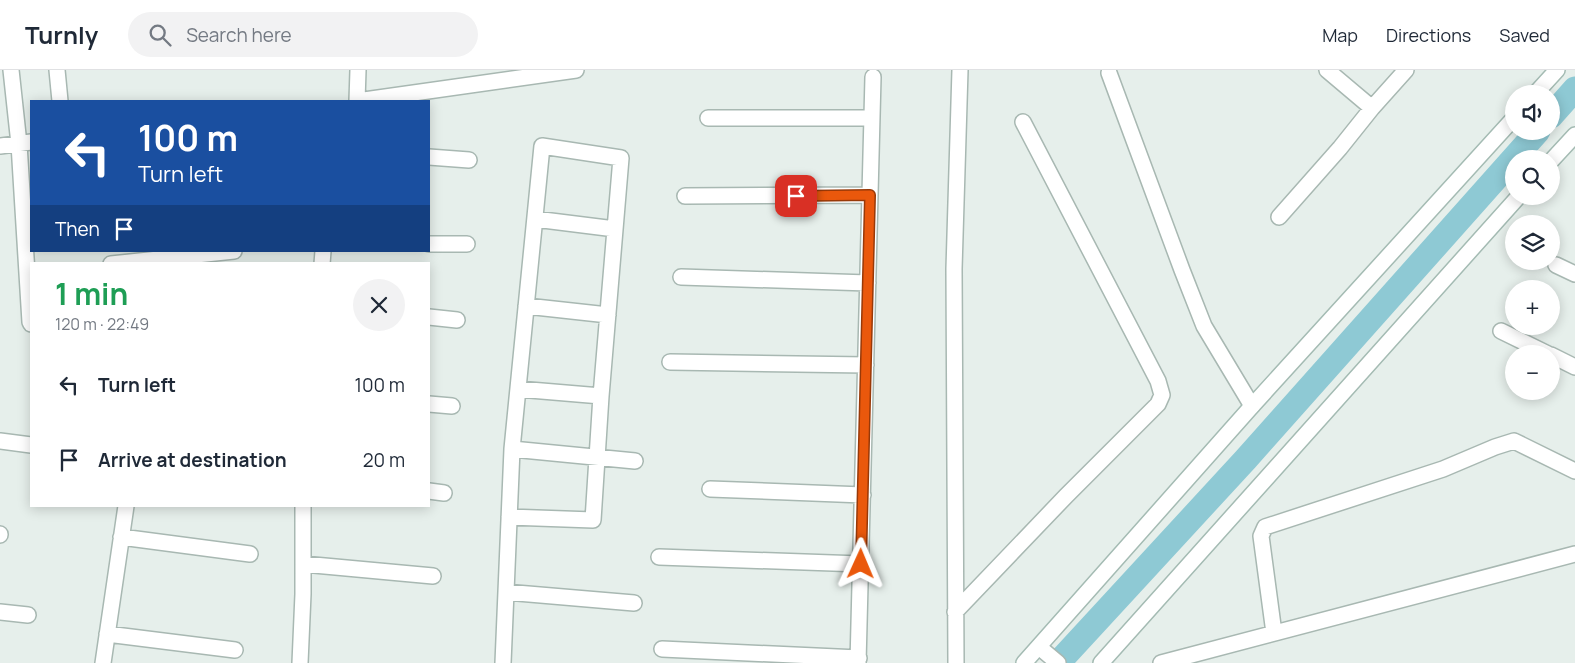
<!DOCTYPE html>
<html lang="en">
<head>
<meta charset="utf-8">
<style>
	body { margin:0; font-family:Manrope,sans-serif; background:#f2f2f3; color:#1f2937; height:100vh; display:flex; flex-direction:column; font-size:19px; white-space:nowrap }
	* { box-sizing:border-box; margin:0 }
	p { font-size:16px; color:#747a83 }
	.icon { flex:none; width:28px; height:28px; fill:none; stroke:currentColor; stroke-width:2; stroke-linecap:round; stroke-linejoin:round }
	.map { position:relative; flex:1; overflow:hidden }
	.panel { position:absolute; left:30px; top:192px; width:400px; height:245px; display:flex; flex-direction:column; background:#fff; border-radius:0px; box-shadow:0 2px 12px #0003 }
	.panel>* { flex:none }
	.banner { position:absolute; left:30px; top:30px; width:400px; height:152px; border-radius:0px; box-shadow:0 2px 12px #0003; background:#1a4fa0; color:#fff; overflow:hidden }
	.tools { position:absolute; left:1505px; top:15px; display:grid; gap:10px }
	.tools a { display:grid; place-items:center; width:55px; height:55px; border-radius:50%; background:#fff; box-shadow:0 2px 12px #0003; font-size:25px }
	.pin { position:absolute; display:grid; place-items:center; width:42px; height:42px; color:#fff; margin:-21px; border-radius:10px; box-shadow:0 2px 8px #0006 }
	.me { position:absolute; width:55px; margin:-28px; rotate:1deg; stroke-linejoin:round; filter:drop-shadow(0 0 4px #0008) }
	.turn { display:flex; align-items:center; gap:18px; height:105px; padding:0 25px; font-size:22px }
	.turn .icon { width:65px; height:65px; stroke-width:2.5 }
	.turn b { display:block; font-size:35px; line-height:42px }
	.then { display:flex; align-items:center; height:48px; padding:0 25px; background:#0003; gap:10px; font-size:19px }
	.round { display:grid; place-items:center; flex:none; width:52px; height:52px; border-radius:26px; background:#f2f2f3 }
	.overview { display:flex; align-items:center; justify-content:space-between; height:85px; padding:0 25px }
	h1 { font-size:30px; font-weight:700; line-height:38px; color:#1e9e55 }
	ul { padding:0; list-style:none }
	li { display:flex; align-items:center; gap:15px; height:75px; padding:0 25px }
	li div { flex:1 }
	li b { display:block; font-size:19px }
	li em { font-style:normal }
	header { display:flex; align-items:center; gap:30px; box-sizing:border-box; height:70px; padding:0 25px; background:#fff; border-bottom:1px solid #e0e1e3 }
	header strong { font-size:24px }
	nav { display:flex; gap:28px; margin-inline-start:auto; font-size:18px }
	.search { width:350px; height:45px; background:#f2f2f3; display:flex; align-items:center; gap:12px; box-sizing:border-box; padding:0 18px; border-radius:28px; color:#747a83; font-size:19px }
	.map>svg:first-child { display:block }
</style>
</head>
<body>
<header>
<strong>Turnly</strong>
<div class="search"><svg class="icon" aria-label="search" viewBox="0 0 24 24"><circle cx="10" cy="10" r="6"/><path d="M15 15l6 6"/></svg>Search here</div>
<nav><a>Map</a><a>Directions</a><a>Saved</a></nav>
</header>
<div class="map">
<svg width="1575" height="593" viewBox="0 0 1575 593">
	<rect width="100%" height="100%" fill="#e6efeb"/>
	<g fill="none" stroke-linecap="round" stroke-linejoin="round">
		<path stroke="#8ec9d4" stroke-width="25" d="M1551 46 1575 19
			M1058 593 1246 389 1538 61"/>
		<g stroke="#a8b8b2" stroke-width="18">
			<path id="street" d="M11 0 19 74 30 252 31 254
				M57 0 60 31
				M358 0 357 31 576 0
				M1327 0 1372 38 1406 0
				M1109 3 1182 200 1204 256 1252 336
				M708 48H872
				M0 76 31 72
				M429 87 469 90
				M685 126 870 125
				M1279 147 1340 78 1372 38
				M535 149 615 159
				M429 174H467
				M111 194 234 181
				M322 194 323 181
				M1556 195 1575 204
				M681 207 868 213
				M526 236 608 245
				M429 247 457 250
				M1501 261 1548 284
				M1551 285 1575 297
				M670 292 866 295
				M518 319 601 326
				M429 334 452 336
				M0 371 31 375
				M512 379 635 391
				M710 419 863 425
				M429 421 444 423
				M0 465V464
				M121 467 250 484
				M659 487 861 494
				M303 494 433 506
				M506 522 634 533
				M0 542 28 545
				M955 542 1066 426 1158 334 1162 325 1158 311 1023 52
				M1274 563 1261 466 1265 457 1443 399 1495 377 1514 371 1575 401
				M107 564 235 580
				M1039 577 1058 593
				M662 579 859 588
				M103 593 126 436
				M300 593 303 524V436
				M503 593 512 379 542 76 621 88 601 326 593 450 509 447
				M858 593 873 7
				M956 593 954 199 960 0
				M1161 593 1575 484"/>
		</g>
		<g stroke="#a4bbb3" stroke-width="18">
			<path id="secondary" d="M1535 24 1557 0
				M1551 91 1575 65
				M1024 593 1252 336 1514 48
				M1101 593 1519 126"/>
		</g>
		<use href="#street" stroke="#fff" stroke-width="15"/>
		<use href="#secondary" stroke="#fff" stroke-width="15"/>
	</g>
	<g fill="none" stroke-linecap="round" stroke-linejoin="round">
		<g stroke="#983908" stroke-width="12">
			<path id="route" d="M796 126 870 125 861 494"/>
		</g>
		<use href="#route" stroke="#ea580c" stroke-width="9"/>
	</g>
</svg>
<div class="tools">
<a><svg class="icon" aria-label="sound" viewBox="0 0 24 24"><path d="M4 9h4l5-4v14l-5-4H4zM17 9q2 3 0 6"/></svg></a>
<a><svg class="icon" aria-label="search" viewBox="0 0 24 24"><circle cx="10" cy="10" r="6"/><path d="M15 15l6 6"/></svg></a>
<a><svg class="icon" aria-label="layers" viewBox="0 0 24 24"><path d="M12 4l9 5-9 5-9-5zM3 14l9 5 9-5"/></svg></a>
<a>+</a>
<a>−</a>
</div>
<div class="pin" style="left:796px;top:126px;background:#d93025"><svg class="icon" aria-label="arrive" viewBox="0 0 24 24"><path d="M6 21V4h12l-3 4 3 4H6"/></svg></div>
<svg class="me" style="left:861px;top:494px" viewBox="-20 -20 40 40"><path d="M0-17L14 15 0 8-14 15z" fill="#ea580c" stroke="#fff" stroke-width="4"/></svg>
<div class="banner">
<div class="turn"><svg class="icon" aria-label="left" viewBox="0 0 24 24"><path d="M17 20v-9H6M10 6l-5 5 5 5"/></svg><div><b>100 m</b>Turn left</div></div>
<div class="then">Then<svg class="icon" aria-label="arrive" viewBox="0 0 24 24"><path d="M6 21V4h12l-3 4 3 4H6"/></svg></div>
</div>
<section class="panel">
<div class="overview"><div><h1>1 min</h1><p>120 m · 22:49</p></div><a class="round"><svg class="icon" aria-label="close" viewBox="0 0 24 24"><path d="M6 6l12 12M18 6L6 18"/></svg></a></div>
<ul>
<li><svg class="icon" aria-label="left" viewBox="0 0 24 24"><path d="M17 20v-9H6M10 6l-5 5 5 5"/></svg><div><b>Turn left</b></div><em>100 m</em></li>
<li><svg class="icon" aria-label="arrive" viewBox="0 0 24 24"><path d="M6 21V4h12l-3 4 3 4H6"/></svg><div><b>Arrive at destination</b></div><em>20 m</em></li>
</ul>
</section>
</div>
</body>
</html>
